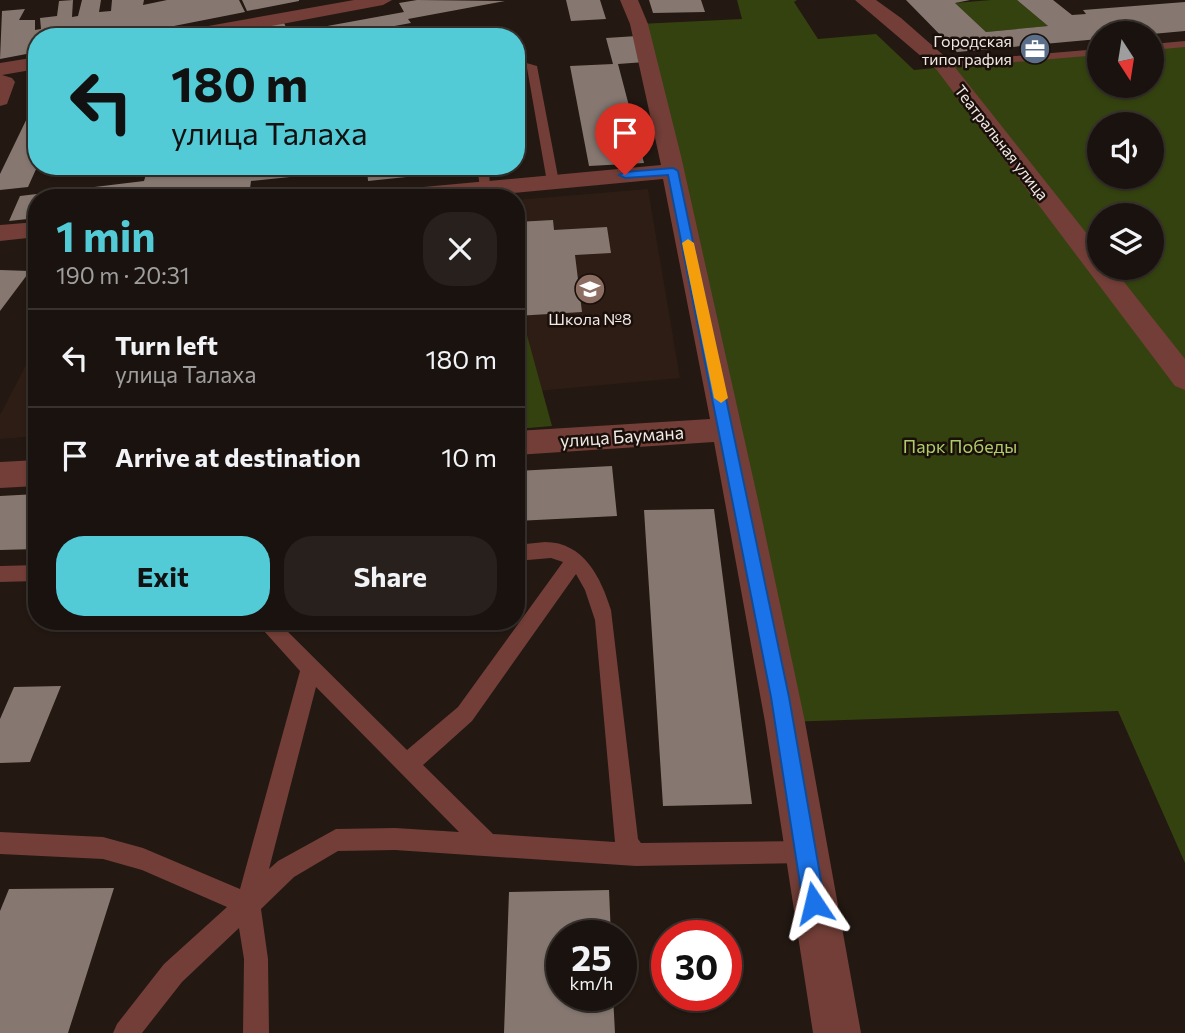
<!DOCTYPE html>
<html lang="en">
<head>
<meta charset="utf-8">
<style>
	body { margin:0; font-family:Commissioner,sans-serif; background:#27201c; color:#f1f3f6; height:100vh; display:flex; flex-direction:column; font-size:26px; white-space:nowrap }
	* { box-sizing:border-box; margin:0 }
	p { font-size:23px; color:#9f9e9e }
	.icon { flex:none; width:38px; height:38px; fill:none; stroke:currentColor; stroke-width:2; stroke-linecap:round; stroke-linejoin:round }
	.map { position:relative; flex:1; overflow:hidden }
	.panel { position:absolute; left:28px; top:189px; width:497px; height:441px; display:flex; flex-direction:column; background:#1a120e; border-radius:28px; box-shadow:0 2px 5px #0004,0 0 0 2px #38322e }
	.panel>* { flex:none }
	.banner { position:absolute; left:28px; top:28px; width:497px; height:147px; border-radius:28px; box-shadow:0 2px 5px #0004,0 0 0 2px #38322e; background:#52cbd7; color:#111; overflow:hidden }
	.needle { width:46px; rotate:168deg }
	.controls { position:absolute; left:1087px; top:21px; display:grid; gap:14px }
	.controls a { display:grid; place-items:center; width:77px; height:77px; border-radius:50%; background:#1a120e; box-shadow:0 2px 5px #0004,0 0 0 2px #38322e; font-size:35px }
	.speed { position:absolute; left:546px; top:920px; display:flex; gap:14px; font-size:35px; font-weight:700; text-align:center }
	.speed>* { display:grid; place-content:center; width:91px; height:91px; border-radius:50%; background:#1a120e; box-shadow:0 2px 5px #0004,0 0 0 2px #38322e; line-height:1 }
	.speed small { font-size:18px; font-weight:400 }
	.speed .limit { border:10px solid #d22; background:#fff; color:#111 }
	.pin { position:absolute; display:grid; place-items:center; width:60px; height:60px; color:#fff; margin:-72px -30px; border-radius:50% 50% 50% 0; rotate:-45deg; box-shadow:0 0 7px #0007 }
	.pin .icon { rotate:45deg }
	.me { position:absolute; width:77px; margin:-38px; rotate:350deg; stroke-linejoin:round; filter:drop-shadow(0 0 5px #0008) }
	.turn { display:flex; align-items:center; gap:24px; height:147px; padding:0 28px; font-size:32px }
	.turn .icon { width:91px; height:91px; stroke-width:2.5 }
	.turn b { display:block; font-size:49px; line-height:60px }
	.round { display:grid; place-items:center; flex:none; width:74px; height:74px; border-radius:28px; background:#27201c }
	.head { display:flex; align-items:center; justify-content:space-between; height:119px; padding:0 28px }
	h1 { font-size:42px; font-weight:700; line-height:52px; color:#52cbd7 }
	.action { display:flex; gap:14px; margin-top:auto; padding:14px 28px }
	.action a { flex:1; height:80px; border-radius:28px; background:#52cbd7; color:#111; font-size:28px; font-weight:700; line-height:80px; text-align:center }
	.action a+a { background:#27201c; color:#f1f3f6 }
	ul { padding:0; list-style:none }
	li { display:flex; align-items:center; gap:21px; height:98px; padding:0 28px; border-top:2px solid #38322e }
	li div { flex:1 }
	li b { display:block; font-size:26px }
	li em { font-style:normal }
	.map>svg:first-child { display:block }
</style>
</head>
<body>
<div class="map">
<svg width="1185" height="1033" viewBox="0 0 1185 1033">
	<rect width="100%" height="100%" fill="#231812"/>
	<path fill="#2e1d14" d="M648 189 680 378 516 393V200Z
		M37 344V436L0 439V415Z"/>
	<path fill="#34420f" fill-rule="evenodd" d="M737 0H797L794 2 818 39 876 34 914 70 1099 52V86H1152V47L1185 44V863L1118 711 785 722 639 24 742 19ZM1099 124H1152V177H1099ZM1099 215H1152V268H1099Z
		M991 0H1017L1048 26 986 32 955 3Z
		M516 326 525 328 552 426 516 429Z"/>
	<path fill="#867871" d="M73 0 72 17 78 16 82 0H101L99 12 111 11 112 0H144L143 5 167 0H239L245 12 118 37H37V52L0 59 2 11 25 9 19 20H35V30L41 29 40 18 57 16 59 1Z
		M242 0H299V1L247 11Z
		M417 0 505 1 408 19 411 23 334 37H213L283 21 289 33 404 12 399 3Z
		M566 0H600L606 19 571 21Z
		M649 0H701L705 12 653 13Z
		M906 0H970L955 3 986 32 1048 26 1017 0H1053L1072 15 1086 14 1083 10 1185 2V31L1152 34 1099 33V39L957 52Z
		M637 36 645 62 618 64 644 163 589 166 570 66 613 64 606 38Z
		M37 109V167L28 187 0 190V174L31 110Z
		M203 166 201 176 252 171 253 166H434L435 174 368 181 367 169 251 181 249 196 228 198H37V218L9 221 20 196 144 181 147 171Z
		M553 220 554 230 607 227 611 253 575 255 582 312 516 316V222Z
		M0 270 30 271 0 311Z
		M612 466 617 516 516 521V471Z
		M37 494V549L0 550V496Z
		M714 509 752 804 663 806 644 510Z
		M61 686 30 762 0 763V719L14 687Z
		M114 888 68 1033H0V911L9 889Z
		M609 890 611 936H562V996H613L615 1033H504L509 892Z"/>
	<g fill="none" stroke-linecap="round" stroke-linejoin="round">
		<path fill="#723e37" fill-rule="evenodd" d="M1185 41V47L1152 50V44Z
			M1099 49V55L943 68 938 65 943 62Z
			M516 60 537 66 559 182 557 185 547 182 527 68 516 66Z
			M477 166H489L490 191 480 188Z
			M545 542C584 542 601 578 611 610L638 839 641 843 805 841 813 844 816 852 813 860 805 863 636 866 395 850 338 851 294 877 261 909 268 959 269 1033H243L244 959 239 928 182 982 142 1033H113L117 1024 164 964 227 907 142 870 103 859 0 854V832L103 837 143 848 240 889 300 671 255 621H277L407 750 458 707 563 562 551 558 516 561V545ZM576 574 585 590 595 620 615 842 493 834 423 765 472 721ZM316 687 459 832 395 828 336 829 278 861 269 869Z
			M37 565V581L0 582V566Z"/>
		<path fill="#723e37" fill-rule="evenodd" d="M354 0H392L383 5 212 37H171L180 31Z
			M620 0H638L648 24 681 156 758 500 805 722 861 1033H813L765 722 714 442 516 455V431L710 419 663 179 459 198H368L372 193 380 191 661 165 630 24Z
			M855 0H876L901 18 950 61 1099 249V268H1113L1185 359V390L1175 386 936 69Z
			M37 57V69L2 75 12 78 15 82 7 104 0 106V63Z
			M37 222V237L0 241V225Z
			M37 460V486L0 488V462Z"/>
	</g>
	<path fill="#1a73e8" stroke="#114b97" stroke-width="2" d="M673 168 678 171 789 697 825 903 822 911 814 914 806 911 803 903 771 697 668 175 625 178 619 175 625 172Z"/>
	<path fill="#f59e0b" d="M688 239 694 243 728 398 721 403 714 398 682 243Z"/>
	<defs>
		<g id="office-disc" transform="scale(1.575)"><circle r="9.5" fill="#5c6f8a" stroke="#1a0f0a"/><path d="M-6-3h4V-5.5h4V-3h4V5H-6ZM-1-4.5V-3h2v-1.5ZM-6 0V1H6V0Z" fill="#fff"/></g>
		<g id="school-disc" transform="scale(1.575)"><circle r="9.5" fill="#8d6e63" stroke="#1a0f0a"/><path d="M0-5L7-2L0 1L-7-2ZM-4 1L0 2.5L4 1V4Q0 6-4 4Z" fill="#fff"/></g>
	</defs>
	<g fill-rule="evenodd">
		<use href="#office-disc" x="1035" y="49"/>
		<use href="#school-disc" x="590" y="289"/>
	</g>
	<g text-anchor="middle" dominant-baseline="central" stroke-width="5" stroke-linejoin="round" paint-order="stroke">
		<g font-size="16" fill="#f0e9e4" stroke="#1a0f0a" text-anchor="end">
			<text x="1012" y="40">Городская<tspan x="1012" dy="18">типография</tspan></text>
			<text x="590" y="318" text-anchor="middle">Школа №8</text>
		</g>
		<g font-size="16" fill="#f0e9e4" stroke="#1a0f0a">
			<text transform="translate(1002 142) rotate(52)">Театральная улица</text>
		</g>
		<g font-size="18" fill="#f0e9e4" stroke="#1a0f0a">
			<text transform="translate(622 436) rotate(-4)">улица Баумана</text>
		</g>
		<g font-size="18" fill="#adcd67" stroke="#1a0f0a">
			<text x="960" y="446">Парк Победы</text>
		</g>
	</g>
</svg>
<div class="controls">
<a><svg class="needle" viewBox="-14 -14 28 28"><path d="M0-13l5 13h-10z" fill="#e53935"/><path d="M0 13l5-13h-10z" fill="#9f9e9e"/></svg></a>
<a><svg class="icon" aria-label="sound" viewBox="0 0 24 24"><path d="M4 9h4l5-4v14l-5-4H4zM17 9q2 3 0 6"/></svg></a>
<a><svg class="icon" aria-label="layers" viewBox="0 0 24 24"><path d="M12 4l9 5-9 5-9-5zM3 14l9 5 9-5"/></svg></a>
</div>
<div class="speed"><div>25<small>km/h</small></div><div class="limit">30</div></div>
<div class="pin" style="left:625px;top:175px;background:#d93025"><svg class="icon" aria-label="arrive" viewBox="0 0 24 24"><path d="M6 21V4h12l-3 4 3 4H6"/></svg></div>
<svg class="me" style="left:814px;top:903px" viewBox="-20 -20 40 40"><path d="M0-17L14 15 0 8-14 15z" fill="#1a73e8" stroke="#fff" stroke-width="4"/></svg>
<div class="banner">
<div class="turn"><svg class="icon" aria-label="left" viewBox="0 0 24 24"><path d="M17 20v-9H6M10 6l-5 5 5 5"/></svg><div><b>180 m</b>улица Талаха</div></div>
</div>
<section class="panel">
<div class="head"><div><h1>1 min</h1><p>190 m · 20:31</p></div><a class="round"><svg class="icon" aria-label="close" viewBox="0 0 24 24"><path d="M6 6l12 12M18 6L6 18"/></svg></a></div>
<ul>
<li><svg class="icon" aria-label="left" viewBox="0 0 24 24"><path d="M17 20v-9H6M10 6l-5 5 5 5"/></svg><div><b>Turn left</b><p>улица Талаха</p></div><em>180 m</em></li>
<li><svg class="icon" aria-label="arrive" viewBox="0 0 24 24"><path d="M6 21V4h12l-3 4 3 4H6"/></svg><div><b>Arrive at destination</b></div><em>10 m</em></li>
</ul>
<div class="action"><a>Exit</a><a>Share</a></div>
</section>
</div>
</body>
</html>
